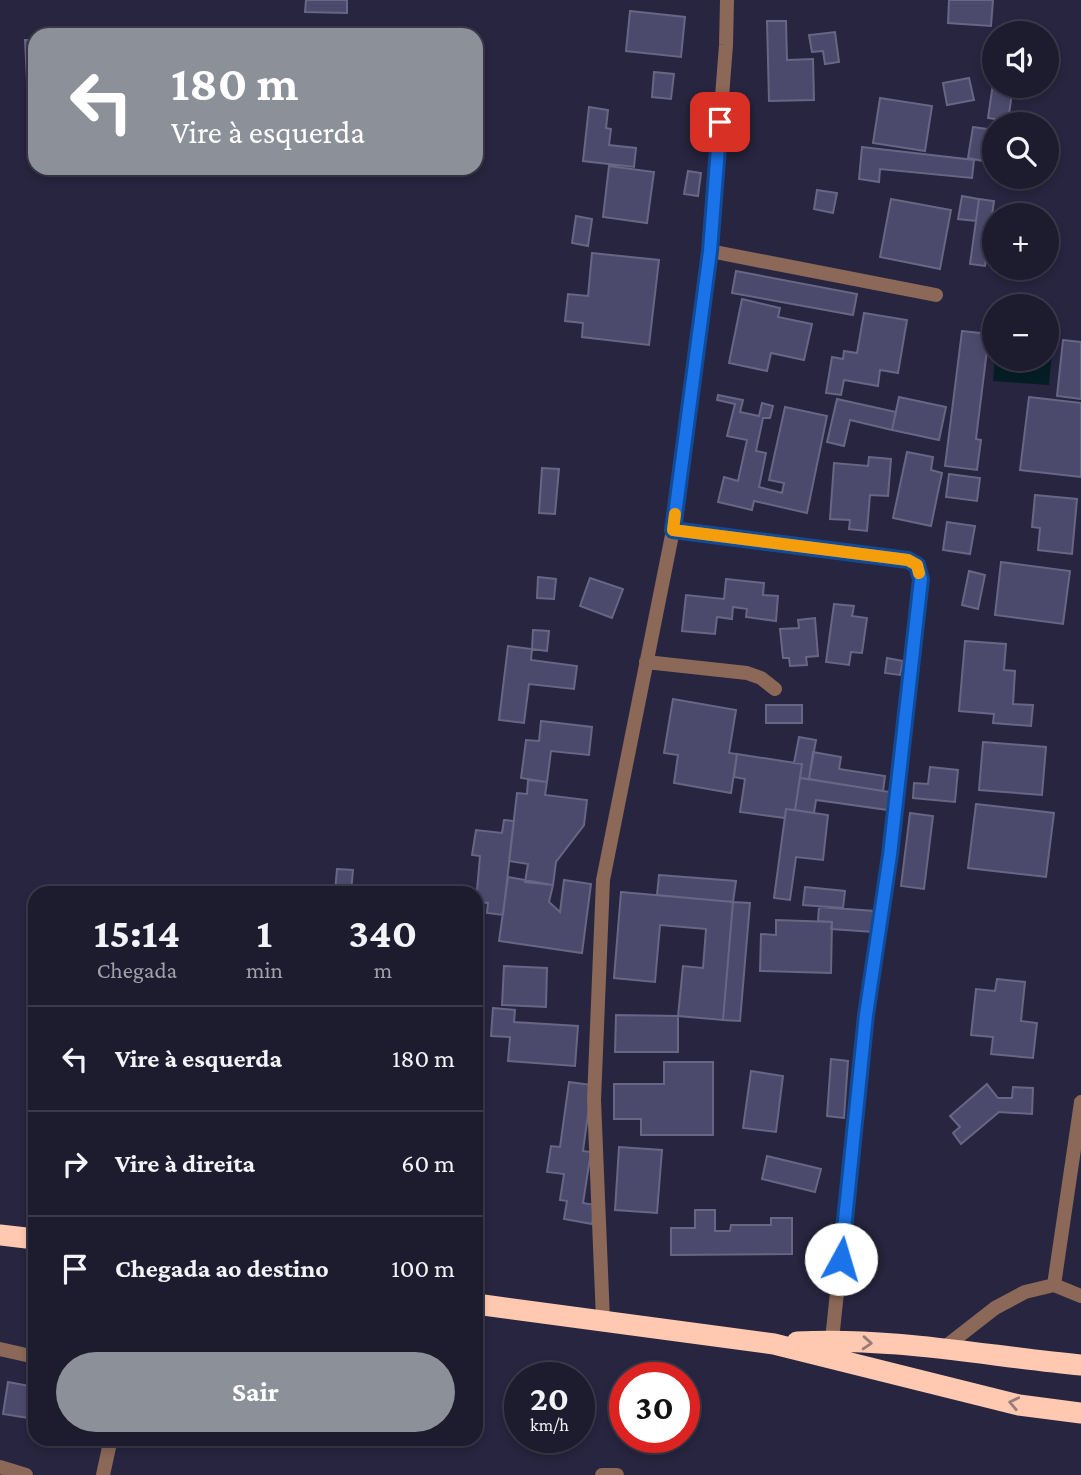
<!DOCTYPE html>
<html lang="pt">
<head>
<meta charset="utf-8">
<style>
	body { margin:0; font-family:"Crimson Pro",serif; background:#2a293b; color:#f1f3f6; height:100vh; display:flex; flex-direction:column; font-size:26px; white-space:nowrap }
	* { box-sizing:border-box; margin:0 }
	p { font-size:23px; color:#a0a1aa }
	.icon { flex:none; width:38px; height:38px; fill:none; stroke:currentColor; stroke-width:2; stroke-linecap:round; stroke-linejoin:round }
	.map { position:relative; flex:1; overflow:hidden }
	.side { position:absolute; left:28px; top:886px; width:455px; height:560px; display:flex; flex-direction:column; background:#1d1c2f; border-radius:21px; box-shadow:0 4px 10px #0003,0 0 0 2px #3b3a4b }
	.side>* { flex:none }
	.hud { position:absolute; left:28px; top:28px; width:455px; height:147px; border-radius:21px; box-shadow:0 4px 10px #0003,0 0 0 2px #3b3a4b; background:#8c9099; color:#fff; overflow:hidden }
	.buttons { position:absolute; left:982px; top:21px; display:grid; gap:14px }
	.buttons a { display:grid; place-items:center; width:77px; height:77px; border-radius:50%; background:#1d1c2f; box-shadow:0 4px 10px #0003,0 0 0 2px #3b3a4b; font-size:35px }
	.speed { position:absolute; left:504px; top:1362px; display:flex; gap:14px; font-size:35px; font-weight:700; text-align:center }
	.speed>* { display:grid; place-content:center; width:91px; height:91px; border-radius:50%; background:#1d1c2f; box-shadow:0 4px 10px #0003,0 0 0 2px #3b3a4b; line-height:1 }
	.speed small { font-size:18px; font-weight:400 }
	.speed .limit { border:10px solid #d22; background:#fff; color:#111 }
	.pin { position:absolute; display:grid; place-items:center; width:60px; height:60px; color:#fff; margin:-30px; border-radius:14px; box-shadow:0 4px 10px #0006 }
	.me { position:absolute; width:77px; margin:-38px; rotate:6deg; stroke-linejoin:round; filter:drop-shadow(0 0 5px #0008) }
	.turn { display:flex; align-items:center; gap:24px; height:147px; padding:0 28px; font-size:32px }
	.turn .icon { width:91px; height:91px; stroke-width:2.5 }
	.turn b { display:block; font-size:49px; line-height:60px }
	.eta { display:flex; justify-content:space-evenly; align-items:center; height:119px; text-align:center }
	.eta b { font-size:42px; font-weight:700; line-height:49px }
	.button { display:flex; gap:14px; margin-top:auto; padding:14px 28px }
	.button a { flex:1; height:80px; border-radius:42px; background:#8c9099; color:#fff; font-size:28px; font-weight:700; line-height:80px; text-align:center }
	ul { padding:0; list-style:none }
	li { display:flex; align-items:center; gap:21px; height:105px; padding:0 28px; border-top:2px solid #3b3a4b }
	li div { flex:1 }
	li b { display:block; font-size:26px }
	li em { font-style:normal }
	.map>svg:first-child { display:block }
</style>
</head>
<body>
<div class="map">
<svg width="1081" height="1475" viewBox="0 0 1081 1475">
	<rect width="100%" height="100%" fill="#27253f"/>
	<path fill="#051e25" d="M1047 351H1052L1049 385 993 381 995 359H1046Z"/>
	<path fill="#4c4a6c" stroke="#686685" stroke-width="2" d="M306 0H347V13L305 12Z
		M949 0H993L991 26 948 23Z
		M630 11 685 17 681 57 626 51Z
		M767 21H786L787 60 813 59 814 100 769 101Z
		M835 32 839 62 825 64 823 51 812 52 809 35Z
		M25 40H35V163H31Z
		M654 72 674 74 671 99 652 97Z
		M994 77V86H1013L1008 121 988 118Z
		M969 78 974 100 947 105 943 83Z
		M880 98 932 106 925 151 873 143Z
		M589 107 608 110 606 128 611 129 609 145 636 148 634 167 583 161Z
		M973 127 988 129 983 161 968 158Z
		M862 147 974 160 972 178 880 169 879 182 859 179Z
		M609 166 654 172 647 223 603 217Z
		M688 171 701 173 698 196 684 194Z
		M817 190 837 193 833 213 814 209Z
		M962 196 979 199 976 221 958 219Z
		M891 199 951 210 940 269 880 257Z
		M979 199 994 201 985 266 970 264Z
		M576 216 592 219 588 246 572 243Z
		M592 253 659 260 649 345 582 337 583 323 565 321 568 294 588 296Z
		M736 271 857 294 853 315 732 293Z
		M742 299 780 308 778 317 812 324 804 360 771 353 767 371 729 363Z
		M864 313 907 320 898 373 880 370 878 386 844 380 841 395 826 393 832 357 843 359 844 351 857 353Z
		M962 331 989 334 976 439 981 440 977 470 945 466Z
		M1063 340 1081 342V399L1057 396Z
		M718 395 743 400 740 412 759 416 762 403 773 406 770 418H763L756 451 766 453 759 487 782 493 784 483 769 480 785 407 827 416 807 513 754 501 752 510 718 502 724 477 738 481 747 440 727 436 735 404 717 400Z
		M899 397 946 407 939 440 892 430Z
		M1029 397 1081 403V477L1020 470Z
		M837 399 896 412 892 430 850 420 844 446 827 442Z
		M907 452 933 457 931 470 942 473 931 526 893 518Z
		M869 457 891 459 888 496 870 495 867 531 849 529 850 520 830 519 834 463 868 466Z
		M542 468 559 469 555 514 539 513Z
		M949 474 980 478 977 501 946 497Z
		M1035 495 1077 499 1072 554 1038 550 1040 528 1032 527Z
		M947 522 975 526 970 554 943 550Z
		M1001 562 1070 571 1063 624 995 615Z
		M969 571 985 575 978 609 962 605Z
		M538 577 556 579 554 599 537 598Z
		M590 578 623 589 612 618 580 606Z
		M726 579 764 583 763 595 778 596 776 621 746 617 747 609 733 607 732 619 717 617 715 634 682 631 686 595 724 599Z
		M834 604 854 606 852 616 867 618 862 653 851 652 849 665 826 662Z
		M815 618 818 656 806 657 807 665 790 666 789 658H783L780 629 799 628 798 620Z
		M533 630 549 631 547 651 532 649Z
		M965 641 1006 644 1004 670 1015 671 1013 704 1033 705 1031 726 993 723 994 714 959 711Z
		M508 646 532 649 531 660 577 666 574 689 529 684 524 723 499 720Z
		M887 658 903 661 900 675 885 673Z
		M673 699 736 710 729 753 737 754 731 793 674 783 678 755 664 753Z
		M766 705H802V723H766Z
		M541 721 592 727 589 755 551 751 547 782 521 778 526 740 539 741Z
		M799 737 816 740 809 779 800 778 802 764 794 763Z
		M983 742 1046 747 1042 795 979 790Z
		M813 752 841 757 839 769 885 776 883 791 809 779Z
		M737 754 802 764 795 810 786 809 785 818 740 812 745 779 734 777Z
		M930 767 958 770 955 802 913 798 914 783 928 784Z
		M800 778 890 792 888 810 816 800 814 813 795 810Z
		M528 780 547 782 545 795 587 800 584 825 556 862 553 885 525 882 528 864 509 861 517 793 527 794Z
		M976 804 1054 813 1046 877 968 868Z
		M786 809 828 815 823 860 796 857 790 900 774 898Z
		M910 813 933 816 924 889 901 886Z
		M504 820 514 821 503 915 487 913 488 903 476 902 480 856 472 855 476 830 502 833Z
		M337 869 353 870 351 892H335Z
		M659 875 736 881 733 902 657 895Z
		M508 877 553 885 549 902 560 912 564 880 591 884 582 953 499 941Z
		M805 887 845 891 843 908 803 905Z
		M621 892 733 902 723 1020 678 1016 683 966 703 968 706 929 660 925 655 982 614 978Z
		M733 902 750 903 740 1021 723 1020Z
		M819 907 875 911 873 932 831 929 832 922 818 921Z
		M776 920 832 922 831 973 760 971 761 934 776 935Z
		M504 966 547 968 546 1007 502 1005Z
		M997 979 1025 982 1021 1021 1037 1023 1033 1058 991 1054 993 1037 971 1035 976 989 995 991Z
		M493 1008 515 1010 514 1022 578 1026 575 1066 508 1061 510 1037 491 1036Z
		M616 1015 678 1016V1052H615Z
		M831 1059 848 1061 844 1118 827 1116Z
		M664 1062H713V1135H641V1119H614V1084H664Z
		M751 1071 783 1076 776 1132 743 1128Z
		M569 1082 592 1085 583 1151 591 1152 583 1203 595 1205 592 1224 564 1219 567 1201 560 1200 564 1174 547 1172 551 1146 560 1147Z
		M987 1084 998 1098H1012L1013 1087 1033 1088 1032 1114 999 1112 961 1144 953 1133 960 1127 950 1116Z
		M619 1147 662 1150 657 1213 615 1210Z
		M767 1156 821 1169 815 1192 762 1179Z
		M695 1210H715V1231H730L731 1225H771V1218H792V1254L671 1255V1228H695Z
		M8 1382 35 1387V1419L3 1414Z"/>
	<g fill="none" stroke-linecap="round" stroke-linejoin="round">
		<path stroke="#8b6857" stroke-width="14" d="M0 1349 35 1357
			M0 1467 26 1475
			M602 1475H617"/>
		<path stroke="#8b6857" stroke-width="14" d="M710 251 936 295
			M673 530 908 560 917 565 921 578 890 854 866 1015 832 1340
			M646 662 747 673 761 678 775 689
			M1054 1285 1081 1102
			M603 1320 594 1100 603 880 673 530 710 251 726 45 727 0
			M945 1347 995 1308 1025 1292 1054 1285 1081 1296
			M103 1475 111 1438"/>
		<path stroke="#fec9b0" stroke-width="21" d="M0 1235 35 1239
			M476 1304 774 1344 1019 1405 1081 1413
			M797 1342C893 1337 986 1356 1081 1365"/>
	</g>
	<defs><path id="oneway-chevron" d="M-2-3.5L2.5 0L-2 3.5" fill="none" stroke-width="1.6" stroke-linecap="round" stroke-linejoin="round" transform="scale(1.75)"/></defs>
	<g stroke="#997b78">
		<use href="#oneway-chevron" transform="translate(867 1343) rotate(4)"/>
		<use href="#oneway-chevron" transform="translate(1014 1403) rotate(-168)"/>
	</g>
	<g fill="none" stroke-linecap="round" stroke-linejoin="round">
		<g stroke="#114b97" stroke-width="18">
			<path id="route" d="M720 122 710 251 673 530 908 560 917 565 921 579 890 855 866 1015 841 1259"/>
		</g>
		<use href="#route" stroke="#1a73e8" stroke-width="12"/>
		<path stroke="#f59e0b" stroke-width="12" d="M675 514 673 530 908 560 917 565 919 573"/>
	</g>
</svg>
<div class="buttons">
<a><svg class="icon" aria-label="sound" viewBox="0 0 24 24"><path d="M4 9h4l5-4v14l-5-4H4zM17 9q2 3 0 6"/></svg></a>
<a><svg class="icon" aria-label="search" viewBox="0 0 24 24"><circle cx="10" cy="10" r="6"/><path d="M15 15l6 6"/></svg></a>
<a>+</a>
<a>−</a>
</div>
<div class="speed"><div>20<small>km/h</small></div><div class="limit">30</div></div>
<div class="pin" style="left:720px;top:122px;background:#d93025"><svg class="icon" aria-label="arrive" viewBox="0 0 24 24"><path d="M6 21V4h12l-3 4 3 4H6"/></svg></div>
<svg class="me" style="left:841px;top:1259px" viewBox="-20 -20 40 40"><circle r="19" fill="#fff"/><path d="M0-13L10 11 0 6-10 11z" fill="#1a73e8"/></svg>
<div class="hud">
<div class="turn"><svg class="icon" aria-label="left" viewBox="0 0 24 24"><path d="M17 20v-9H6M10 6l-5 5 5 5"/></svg><div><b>180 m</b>Vire à esquerda</div></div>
</div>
<section class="side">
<div class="eta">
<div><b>15:14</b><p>Chegada</p></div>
<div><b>1</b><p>min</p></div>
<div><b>340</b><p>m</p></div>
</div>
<ul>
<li><svg class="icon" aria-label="left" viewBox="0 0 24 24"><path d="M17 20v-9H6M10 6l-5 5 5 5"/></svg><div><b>Vire à esquerda</b></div><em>180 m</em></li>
<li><svg class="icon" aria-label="right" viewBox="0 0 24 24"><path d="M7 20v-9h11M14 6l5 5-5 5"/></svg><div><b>Vire à direita</b></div><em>60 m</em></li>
<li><svg class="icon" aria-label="arrive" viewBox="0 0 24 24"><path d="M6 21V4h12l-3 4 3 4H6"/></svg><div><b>Chegada ao destino</b></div><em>100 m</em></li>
</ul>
<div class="button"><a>Sair</a></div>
</section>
</div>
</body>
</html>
